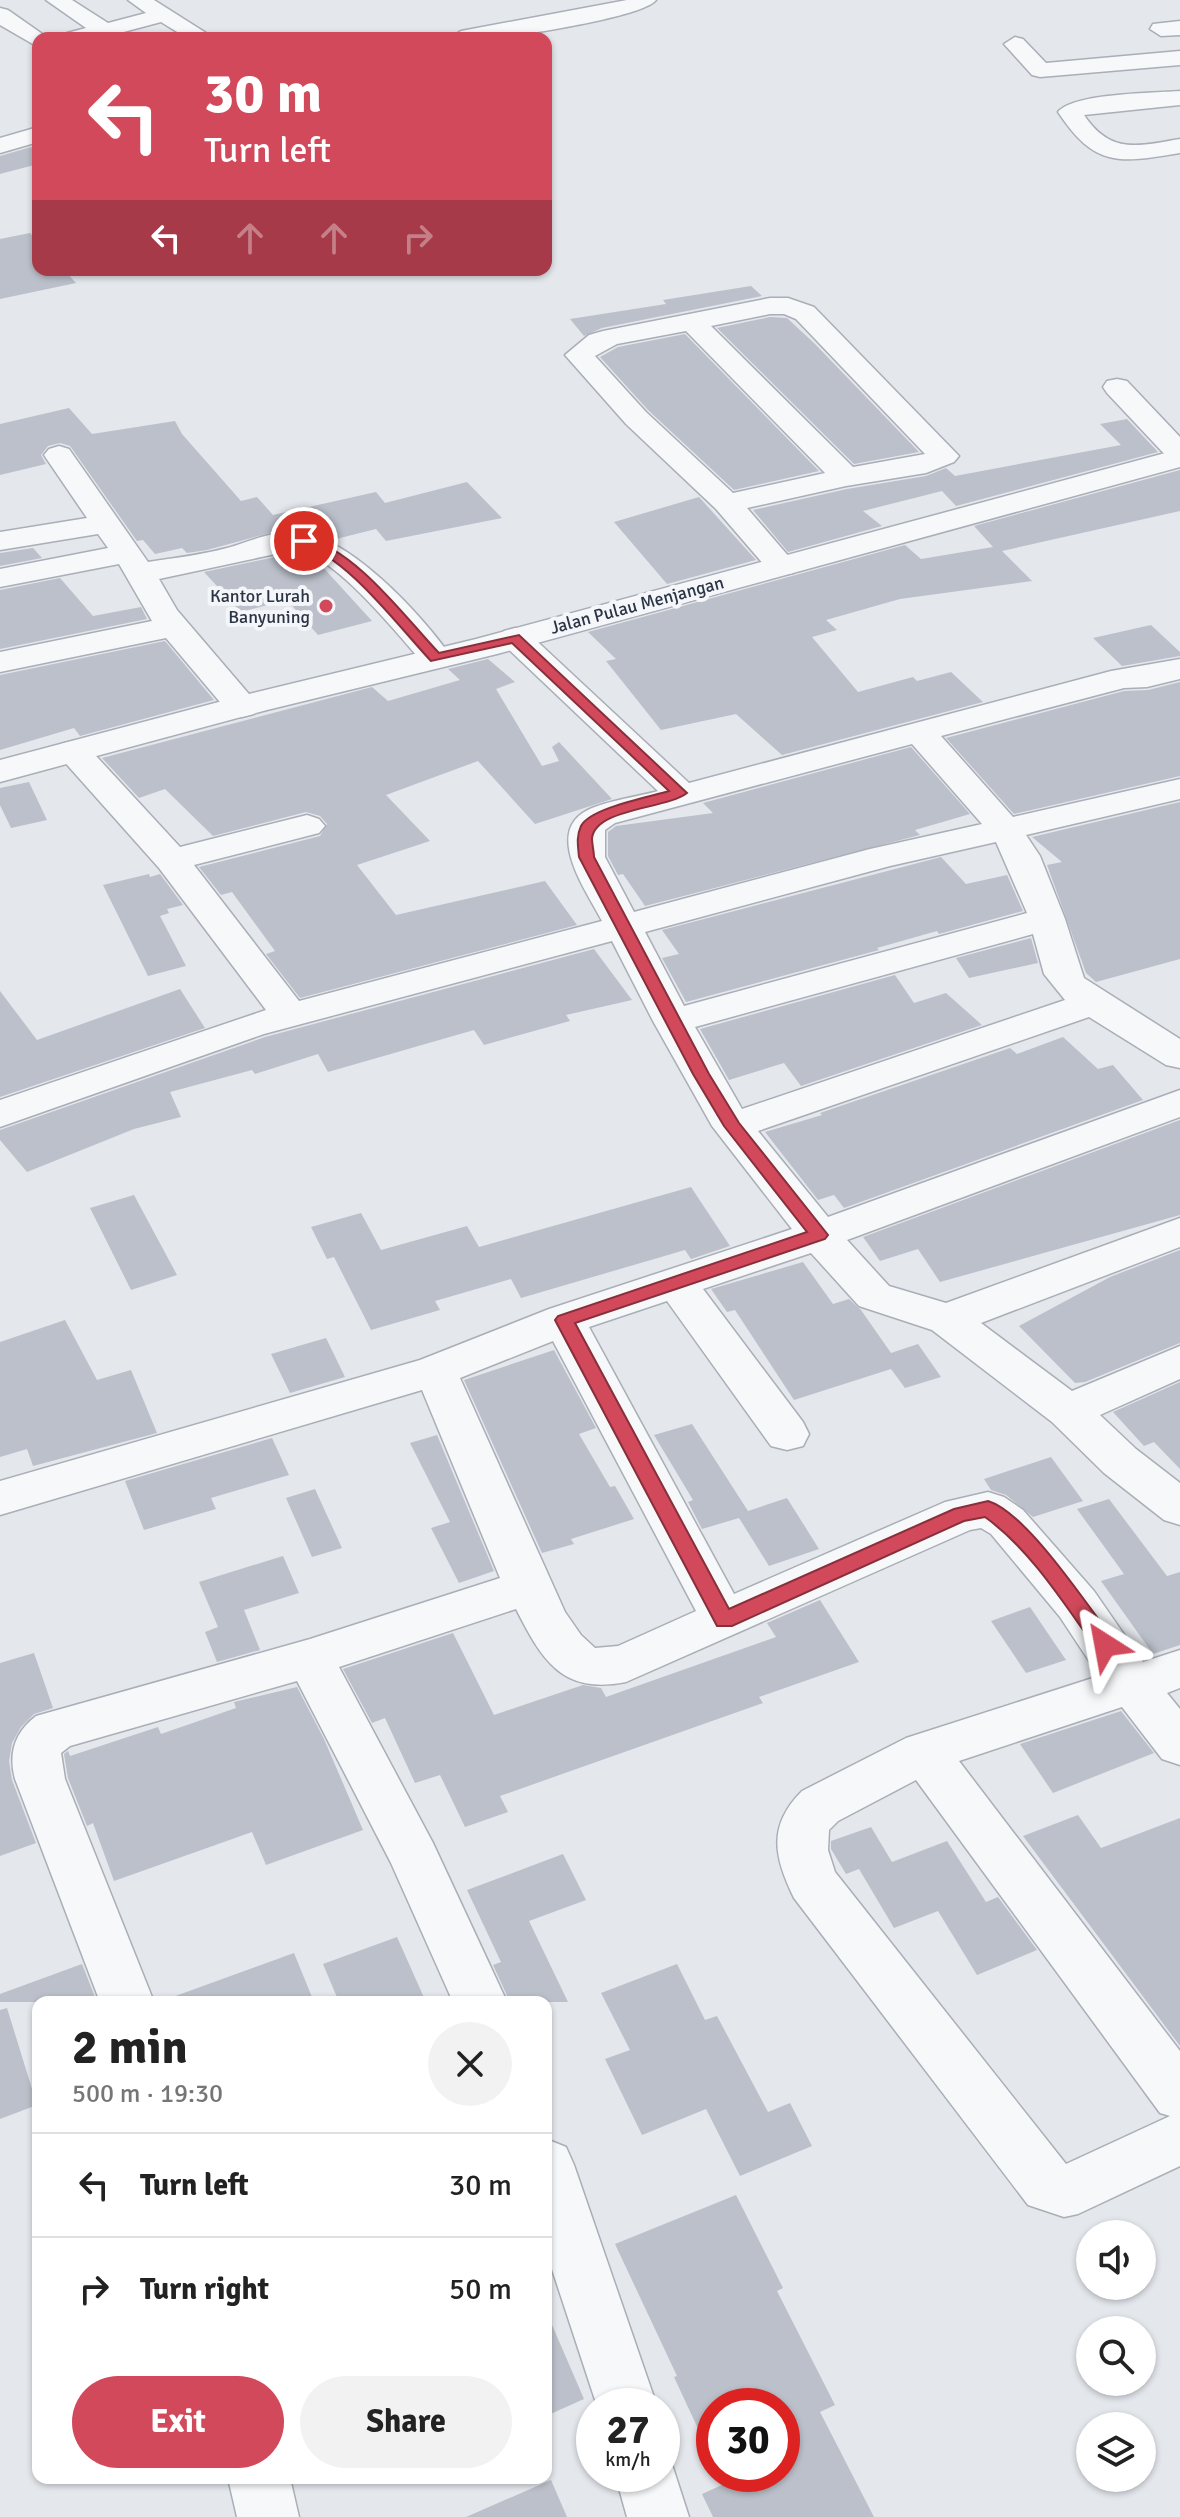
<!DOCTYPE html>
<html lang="en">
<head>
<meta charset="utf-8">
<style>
	body { margin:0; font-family:Signika,sans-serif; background:#f2f2f2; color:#222; height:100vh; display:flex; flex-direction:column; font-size:30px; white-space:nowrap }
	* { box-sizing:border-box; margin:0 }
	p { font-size:26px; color:#767676 }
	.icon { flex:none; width:44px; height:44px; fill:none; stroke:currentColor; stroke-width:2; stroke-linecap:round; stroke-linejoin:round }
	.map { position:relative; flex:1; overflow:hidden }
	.details { position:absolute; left:32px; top:1996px; width:520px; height:488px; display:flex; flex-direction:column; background:#fff; border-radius:16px; box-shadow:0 2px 6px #0004 }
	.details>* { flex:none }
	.banner { position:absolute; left:32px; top:32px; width:520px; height:244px; border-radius:16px; box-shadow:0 2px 6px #0004; background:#d1495b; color:#fff; overflow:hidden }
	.tools { position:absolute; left:1076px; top:2220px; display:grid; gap:16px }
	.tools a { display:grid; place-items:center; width:80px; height:80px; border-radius:50%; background:#fff; box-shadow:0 2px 6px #0004; font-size:40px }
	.speed { position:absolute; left:576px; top:2388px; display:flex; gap:16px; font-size:40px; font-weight:700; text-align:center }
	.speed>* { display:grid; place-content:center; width:104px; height:104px; border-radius:50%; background:#fff; box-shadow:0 2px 6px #0004; line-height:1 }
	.speed small { font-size:20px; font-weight:400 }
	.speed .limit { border:12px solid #d22; background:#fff; color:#111 }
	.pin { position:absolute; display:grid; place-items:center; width:68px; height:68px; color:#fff; margin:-34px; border:4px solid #fff; border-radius:50%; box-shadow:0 2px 8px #0007 }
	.me { position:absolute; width:88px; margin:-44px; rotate:326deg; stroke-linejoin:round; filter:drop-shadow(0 0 6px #0008) }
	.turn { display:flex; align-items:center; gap:28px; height:168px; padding:0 40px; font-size:36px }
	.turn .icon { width:104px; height:104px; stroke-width:2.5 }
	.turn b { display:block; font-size:56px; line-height:68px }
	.lanes { display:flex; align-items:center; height:76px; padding:0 40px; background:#0003; justify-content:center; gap:40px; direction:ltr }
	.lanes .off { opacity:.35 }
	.round { display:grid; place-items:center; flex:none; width:84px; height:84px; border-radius:42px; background:#f2f2f2 }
	.overview { display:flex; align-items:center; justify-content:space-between; height:136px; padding:0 40px }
	h1 { font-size:48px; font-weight:700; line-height:60px }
	.primary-button { display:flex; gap:16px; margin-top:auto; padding:16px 40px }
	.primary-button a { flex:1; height:92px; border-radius:48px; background:#d1495b; color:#fff; font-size:32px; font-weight:700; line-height:92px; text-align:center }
	.primary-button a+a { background:#f2f2f2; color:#222 }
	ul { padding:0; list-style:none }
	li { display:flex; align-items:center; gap:24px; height:104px; padding:0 40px; border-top:2px solid #e0e0e0 }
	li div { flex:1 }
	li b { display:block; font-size:30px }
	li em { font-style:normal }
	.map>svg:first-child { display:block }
</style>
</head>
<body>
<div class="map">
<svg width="1180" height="2517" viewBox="0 0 1180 2517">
	<rect width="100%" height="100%" fill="#e4e7ec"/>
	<path fill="#bbc0ca" d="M31 147 38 152V164L0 174V156Z
		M30 233 38 242V270H64L76 283 0 299V239Z
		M751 286 762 296 602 328 584 336 570 319 666 304 663 300Z
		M770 317 787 318 814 343 919 452 854 464 717 328Z
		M685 334 819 471 734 490 648 410 600 357 618 347Z
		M69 408 92 434 175 421 182 434 241 501 257 497 273 515 376 492 385 503 467 482 502 518 386 541 376 529 332 540 313 532 284 529 207 550 187 553 182 548 155 554 143 540 137 541 70 446 60 443 48 446 41 455 46 464 0 475V424Z
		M1127 419 1158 452 956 506 942 491 863 511 882 526 788 552 753 510 847 489 926 476 946 468 955 476 1121 445 1100 424Z
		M1180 470V511L1002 551 1032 581 900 599 826 620 837 630 812 637 858 692 913 677 917 681 951 672 983 702 782 755 736 714 661 730 606 661 616 659 588 632 905 545 921 559 993 547 974 526Z
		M699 497 756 560 667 584 614 522Z
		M33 548 42 558 0 566V553Z
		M294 553 320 564 372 621 318 635 287 600 241 612 204 572Z
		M60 578 93 616 141 607 147 619 0 649V590Z
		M1151 625 1180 652V656L1122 666 1093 638Z
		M165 641 214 700 80 736 74 728 0 750V675Z
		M488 659 515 682 496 689 542 766 559 761 552 747 559 742 612 799 535 824 478 761 386 795 430 841 357 865 396 915 545 881 577 925 300 998 266 954 275 951 232 892 221 895 199 867 320 836 327 824 320 816 306 812 213 836 165 789 139 798 102 758 372 687 388 701 460 680 448 669Z
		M1180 682V776L1014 814 946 738 1124 691 1148 690Z
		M911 747 970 814 915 830 920 835 645 906 623 874 618 875 608 856V832L616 826 713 813 703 803Z
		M29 782 47 820 11 828 0 805V788Z
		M1180 802V959L1096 982 1086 973 1047 865 1062 862 1032 837Z
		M941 857 966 884 1007 875 1023 911 939 934 937 931 877 948 879 950 686 1002 662 958 679 954 662 930Z
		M149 874 150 877 160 874 183 905 167 909 169 913 160 916 186 966 148 976 103 885Z
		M1031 938 1038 963 969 978 956 958Z
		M594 949 632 1000 566 1015 570 1021 484 1045 474 1030 328 1072 318 1054 255 1074 252 1070 170 1092 181 1117 134 1129 27 1172 0 1140V1130L265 1037Z
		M895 975 914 1003 946 993 982 1025 801 1086 784 1063 729 1080 700 1029Z
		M180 989 205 1028 0 1097V991L37 1040Z
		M1063 1037 1098 1069 1113 1065 1143 1100 844 1208 834 1195 818 1200 765 1132 822 1115 820 1113 1010 1048 1017 1054Z
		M1180 1120V1215L940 1282 918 1249 880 1261 863 1237Z
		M691 1187 730 1246 691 1259 685 1250 521 1298 511 1279 435 1301 440 1310 371 1330 334 1257 327 1259 311 1227 361 1213 381 1250 467 1226 479 1247Z
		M134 1195 177 1275 131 1290 90 1208Z
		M1180 1250V1343L1085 1382 1075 1383 1019 1326 1110 1277Z
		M803 1262 833 1304 849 1299 861 1310 891 1353 918 1344 941 1377 905 1388 891 1369 794 1400 735 1310 727 1312 711 1289Z
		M65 1320 97 1380 131 1370 157 1433 33 1466 27 1449 0 1457V1342Z
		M326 1338 345 1377 290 1393 271 1354Z
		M554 1350 596 1428 579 1434 610 1487 615 1486 634 1519 571 1539 574 1544 542 1553 464 1380Z
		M1180 1382V1469L1154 1442 1144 1446 1113 1412Z
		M692 1424 748 1511 787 1498 819 1549 769 1566 739 1518 702 1529 688 1502 693 1500 654 1435Z
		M437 1435 494 1571 459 1583 431 1528 450 1522 410 1443Z
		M272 1438 289 1475 211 1498 216 1509 144 1530 125 1481Z
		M1051 1457 1083 1501 1033 1517 1006 1495 991 1490 984 1479Z
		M315 1489 342 1548 312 1557 286 1498Z
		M1109 1499 1167 1576 1180 1572V1645L1153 1654 1101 1581 1124 1574 1077 1509Z
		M283 1556 299 1593 244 1610 260 1650 217 1662 205 1632 218 1627 199 1582Z
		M820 1600 859 1662 759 1697 763 1703 500 1796 508 1812 465 1827 440 1775 415 1783 385 1718 372 1723 343 1669 453 1633 494 1715 583 1685 601 1688 606 1697 776 1637 767 1623Z
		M1030 1607 1066 1660 1026 1673 991 1621Z
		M34 1653 53 1708 34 1714 21 1727 12 1743 9 1761 12 1780 36 1843 0 1856V1663Z
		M297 1687 324 1739 363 1830 266 1865 252 1832 114 1881 93 1823 87 1826 68 1778 64 1754 68 1751 70 1756 158 1727 161 1734 236 1708 234 1702Z
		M1121 1711 1154 1753 1053 1793 1020 1744Z
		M1078 1815 1101 1848 1180 1818V2046L1023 1836Z
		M871 1827 892 1862 947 1841 986 1902 998 1897 1037 1950 977 1975 938 1911 894 1928 859 1869 846 1874 831 1849V1841Z
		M563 1854 586 1900 529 1921 568 2002H510L493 1965 501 1962 467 1890Z
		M397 1937 426 2002H339L323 1964Z
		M294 1953 314 2002H171L170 1998Z
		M82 1964 97 2002H0V1994Z
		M677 1964 705 2020 717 2016 768 2112 790 2103 812 2146 740 2176 706 2109 642 2135 605 2059 630 2050 601 1993Z
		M7 2008 37 2105 0 2119V2010Z
		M736 2195 783 2288 777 2291 835 2405 820 2412 874 2517H713L702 2494 724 2484 719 2474H782V2406H714V2463L674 2377 677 2376 615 2244Z
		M546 2311 584 2399 546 2416Z
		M551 2480 567 2517H466Z"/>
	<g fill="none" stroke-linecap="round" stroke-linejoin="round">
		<g stroke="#a9aeb7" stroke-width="3">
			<path id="minor" d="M46 0H72L108 23 146 13 128 0H154L214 38H187L161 22 101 38H64L67 33 86 28Z
				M627 0H656C643 17 526 34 500 38 484 40 466 38 450 38L461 31Z
				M0 8 8 10 48 38H38V47L0 25Z
				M1180 21V35L1161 36 1150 29 1153 24Z
				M1015 37 1023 39 1046 63 1180 51V65L1040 77 1032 75 1004 44Z
				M1180 91V105L1084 115C1111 155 1138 146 1180 139V153C1119 163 1095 168 1058 112 1073 93 1155 93 1180 91Z
				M38 127V142L0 153V138Z
				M770 298H788L814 307 959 456 954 462 926 473 846 486 747 508 797 566 793 573 782 575 771 573 716 509 626 424 565 355 589 335 603 331ZM770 314H784L796 319 925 454 853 467 711 326ZM686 331 825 473 733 493 646 412 595 356 617 344Z
				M1117 379 1127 381 1180 437V463L1170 460 1107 393 1103 387 1107 381Z
				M59 446 69 449 148 562C174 558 201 555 227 548 248 542 270 532 292 532 345 530 424 617 452 658L447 665 436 668 425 665C398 635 333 552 294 550L159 579 177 610 254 700 259 707 254 714 242 717 230 714 166 638 0 672V652L152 621 119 564 0 587V569L108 548 98 534 0 550V532L87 518 44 455 49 449Z
				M515 628 526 631 689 783 1111 671 1180 659V679L1147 687 1124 688 941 736 1013 817 1180 779V799L1026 835 1040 856 1065 919 1084 978 1180 1039V1068L1166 1065 1089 1017 758 1131 828 1217 1180 1090V1117L847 1240 889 1286 946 1303 1180 1218V1247L981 1323 1072 1391 1180 1346V1379L1100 1415 1136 1449 1180 1483V1525L1164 1520 1104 1473 1052 1422 932 1330 859 1306 811 1253 703 1289 803 1422 809 1434 803 1446 787 1450 771 1446 667 1301 589 1327 734 1594 945 1502 988 1492 1004 1497 1023 1510 1094 1591 1143 1662 1180 1650V1688L1167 1693 1180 1709V1765L1162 1759 1122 1707 959 1761 1180 2051V2166L1078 2214 1064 2217 1028 2205 794 1898C774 1857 767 1826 802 1791L906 1738 1099 1676 1060 1617 991 1534 981 1528 970 1530 626 1682C562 1695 542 1660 516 1609L339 1667 433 1843 507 2002H453L391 1863 297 1681 70 1746 61 1753 65 1779 154 2002H100L15 1779C8 1753 15 1732 36 1716L310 1639 500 1578 422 1390 0 1515V1481L420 1360 549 1309 792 1229 712 1126 653 1021 612 941 264 1034 0 1127V1100L266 1010 159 868 61 758 56 751 61 744 73 741 85 744 180 847 307 815 319 819 325 826 319 833 194 865 299 1001 602 921C586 890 541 829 592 808 612 800 636 797 658 791L504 645 499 638 504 631ZM912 744 982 824 870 849 634 912 605 857V830L615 823ZM996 842 1027 913 684 1006 645 932 890 866ZM1033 934 1044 974 1065 1000 742 1109 695 1027ZM553 1341 696 1611 618 1646 595 1648 581 1635 565 1612 460 1378ZM916 1780 1160 2113 1170 2116 1066 2164 835 1872 828 1850 829 1830 838 1821Z
				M546 2139 566 2147 574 2165 657 2406H597L546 2251Z
				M662 2450 668 2452 689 2517H627L615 2474H662Z
				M228 2478H290L299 2517H237Z"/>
		</g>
		<g stroke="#a9aeb7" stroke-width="3">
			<path id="tertiary" d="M1180 449V467L497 654 267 710 0 782V760L245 695 476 639Z"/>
		</g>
		<use href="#minor" fill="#f7f8fa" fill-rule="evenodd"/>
		<use href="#tertiary" fill="#f7f8fa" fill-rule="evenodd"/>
	</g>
	<path fill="#d1495b" stroke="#882f3b" stroke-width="2" d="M304 537C356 550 403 615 439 653L519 635 687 793C667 809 596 808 592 838 592 844 594 852 594 857L709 1074 739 1123 828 1235 825 1239 575 1323 729 1609 954 1509 988 1501C1027 1513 1087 1605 1113 1639L1116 1645 1113 1651H1098C1065 1605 1031 1550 985 1517L964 1521 732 1626H717L555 1320 558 1316 807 1232 724 1126 693 1074 579 857C578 846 576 837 581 826 590 808 649 797 669 791L512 643 431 661C397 625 347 556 299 543V538Z"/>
	<circle fill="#d1495b" stroke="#f4f6f9" stroke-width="3" cx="326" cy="606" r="8"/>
	<g text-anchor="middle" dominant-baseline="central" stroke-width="8" stroke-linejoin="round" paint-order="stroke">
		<g font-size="18" fill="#2b3445" stroke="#f4f6f9" text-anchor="end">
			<text x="310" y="596">Kantor Lurah<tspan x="310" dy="21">Banyuning</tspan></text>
		</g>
		<g font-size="18" fill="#2b3445" stroke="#f4f6f9">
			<text transform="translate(637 605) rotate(-15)">Jalan Pulau Menjangan</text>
		</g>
	</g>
</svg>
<div class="tools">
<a><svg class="icon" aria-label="sound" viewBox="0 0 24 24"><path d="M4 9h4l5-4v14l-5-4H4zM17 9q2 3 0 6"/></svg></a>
<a><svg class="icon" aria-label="search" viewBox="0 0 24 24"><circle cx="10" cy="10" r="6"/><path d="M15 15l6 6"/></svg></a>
<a><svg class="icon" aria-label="layers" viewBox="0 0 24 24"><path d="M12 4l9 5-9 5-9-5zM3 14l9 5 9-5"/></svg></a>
</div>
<div class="speed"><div>27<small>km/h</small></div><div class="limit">30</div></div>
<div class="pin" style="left:304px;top:541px;background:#d93025"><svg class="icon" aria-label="arrive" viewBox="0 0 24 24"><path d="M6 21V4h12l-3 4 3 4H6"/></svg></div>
<svg class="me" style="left:1105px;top:1645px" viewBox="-20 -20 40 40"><path d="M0-17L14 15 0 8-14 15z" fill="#d1495b" stroke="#fff" stroke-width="4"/></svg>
<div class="banner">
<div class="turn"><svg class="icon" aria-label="left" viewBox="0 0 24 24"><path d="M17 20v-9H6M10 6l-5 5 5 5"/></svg><div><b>30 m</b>Turn left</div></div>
<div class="lanes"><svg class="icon" aria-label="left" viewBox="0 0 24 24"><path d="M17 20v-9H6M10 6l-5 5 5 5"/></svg><svg class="icon off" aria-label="ahead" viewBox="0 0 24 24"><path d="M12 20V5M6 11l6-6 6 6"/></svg><svg class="icon off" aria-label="ahead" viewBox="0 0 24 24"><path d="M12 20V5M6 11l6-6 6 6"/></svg><svg class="icon off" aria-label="right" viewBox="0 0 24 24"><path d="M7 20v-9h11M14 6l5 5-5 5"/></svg></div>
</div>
<section class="details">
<div class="overview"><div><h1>2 min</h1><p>500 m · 19:30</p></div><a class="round"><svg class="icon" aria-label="close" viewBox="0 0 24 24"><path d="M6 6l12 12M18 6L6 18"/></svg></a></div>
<ul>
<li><svg class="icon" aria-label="left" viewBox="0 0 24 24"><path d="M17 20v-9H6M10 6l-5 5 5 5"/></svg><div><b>Turn left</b></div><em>30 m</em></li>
<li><svg class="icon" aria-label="right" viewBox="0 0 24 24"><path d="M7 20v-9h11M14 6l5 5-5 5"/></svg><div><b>Turn right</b></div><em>50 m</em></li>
</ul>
<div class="primary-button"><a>Exit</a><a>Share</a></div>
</section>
</div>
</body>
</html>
